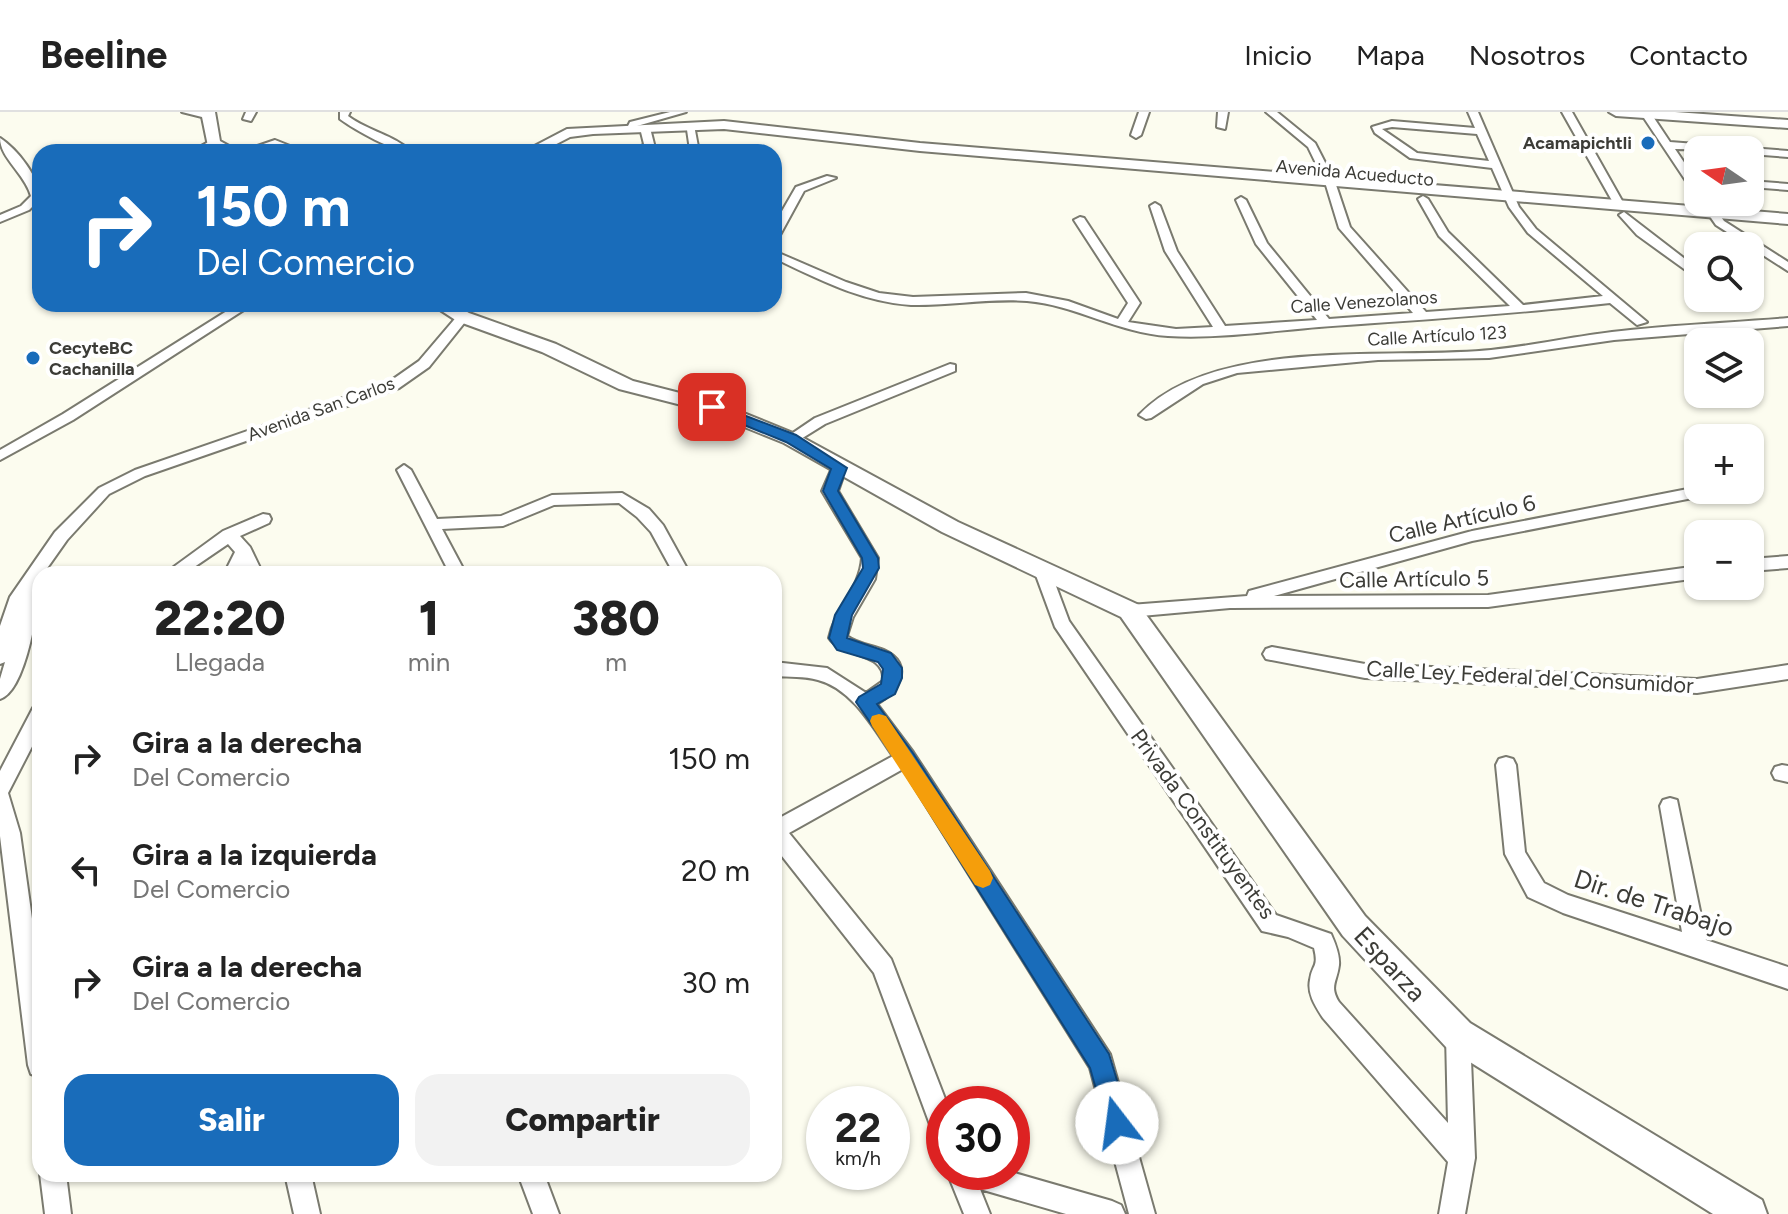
<!DOCTYPE html>
<html lang="es">
<head>
<meta charset="utf-8">
<style>
	body { margin:0; font-family:Figtree,sans-serif; background:#f2f2f2; color:#222; height:100vh; display:flex; flex-direction:column; font-size:30px; white-space:nowrap }
	* { box-sizing:border-box; margin:0 }
	p { font-size:26px; color:#767676 }
	.icon { flex:none; width:44px; height:44px; fill:none; stroke:currentColor; stroke-width:2; stroke-linecap:round; stroke-linejoin:round }
	.map { position:relative; flex:1; overflow:hidden }
	.panel { position:absolute; left:32px; top:454px; width:750px; height:616px; display:flex; flex-direction:column; background:#fff; border-radius:24px; box-shadow:0 2px 6px #0004 }
	.panel>* { flex:none }
	.banner { position:absolute; left:32px; top:32px; width:750px; height:168px; border-radius:24px; box-shadow:0 2px 6px #0004; background:#196cba; color:#fff; overflow:hidden }
	.needle { width:52px; rotate:283deg }
	.tools { position:absolute; left:1684px; top:24px; display:grid; gap:16px }
	.tools a { display:grid; place-items:center; width:80px; height:80px; border-radius:16px; background:#fff; box-shadow:0 2px 6px #0004; font-size:40px }
	.speed { position:absolute; left:806px; top:974px; display:flex; gap:16px; font-size:40px; font-weight:700; text-align:center }
	.speed>* { display:grid; place-content:center; width:104px; height:104px; border-radius:50%; background:#fff; box-shadow:0 2px 6px #0004; line-height:1 }
	.speed small { font-size:20px; font-weight:400 }
	.speed .limit { border:12px solid #d22; background:#fff; color:#111 }
	.pin { position:absolute; display:grid; place-items:center; width:68px; height:68px; color:#fff; margin:-34px; border-radius:16px; box-shadow:0 4px 12px #0006 }
	.me { position:absolute; width:88px; margin:-44px; rotate:345deg; stroke-linejoin:round; filter:drop-shadow(0 0 6px #0008) }
	.turn { display:flex; align-items:center; gap:28px; height:168px; padding:0 32px; font-size:36px }
	.turn .icon { width:104px; height:104px; stroke-width:2.5 }
	.turn b { display:block; font-size:56px; line-height:68px }
	.eta { display:flex; justify-content:space-evenly; align-items:center; height:136px; text-align:center }
	.eta b { font-size:48px; font-weight:800; line-height:56px }
	.action { display:flex; gap:16px; margin-top:auto; padding:16px 32px }
	.action a { flex:1; height:92px; border-radius:24px; background:#196cba; color:#fff; font-size:32px; font-weight:800; line-height:92px; text-align:center }
	.action a+a { background:#f2f2f2; color:#222 }
	ul { padding:0; list-style:none }
	li { display:flex; align-items:center; gap:24px; height:112px; padding:0 32px }
	li div { flex:1 }
	li b { display:block; font-size:30px }
	li em { font-style:normal }
	header { display:flex; align-items:center; gap:48px; box-sizing:border-box; height:112px; padding:0 40px; background:#fff; border-bottom:2px solid #e0e0e0 }
	header strong { font-size:38px }
	nav { display:flex; gap:44px; margin-inline-start:auto; font-size:28px }
	.map>svg:first-child { display:block }
</style>
</head>
<body>
<header>
<strong>Beeline</strong>
<nav><a>Inicio</a><a>Mapa</a><a>Nosotros</a><a>Contacto</a></nav>
</header>
<div class="map">
<svg width="1788" height="1102" viewBox="0 0 1788 1102">
	<rect width="100%" height="100%" fill="#fcfcef"/>
	<g fill="none" stroke-linecap="round" stroke-linejoin="round">
		<g stroke="#7a7a6f" stroke-width="4">
			<path id="street" d="M182 0H205L211 3 206 6Z
				M246 0H256L251 9 243 7Z
				M340 0H350L348 4C368 19 394 23 412 40 394 40 355 18 340 7Z
				M670 0H686L637 14 635 18 627 16 630 10Z
				M1139 0H1149L1141 23 1136 26 1131 23Z
				M1218 0H1228L1225 17 1217 15Z
				M1266 0H1277L1315 31 1335 70 1350 115 1426 200 1510 194 1439 124 1418 87 1423 84 1428 87 1448 120 1523 193 1603 184 1528 121 1509 95 1492 56 1410 46 1375 21 1372 15 1392 9 1475 16 1468 0H1478L1519 95 1536 117 1647 210 1637 213 1610 191C1514 202 1417 208 1319 215 1270 219 1218 227 1168 224 1118 221 1076 193 1027 189 988 186 950 194 911 193 862 190 818 167 774 146V139L846 170 879 181 913 185 1026 181 1068 189 1118 207 1128 191 1074 108 1080 105 1084 106 1140 191 1128 210 1176 217 1213 215 1165 139 1150 94 1155 91 1160 94 1177 139 1225 214 1317 208 1256 132 1236 88 1241 85 1246 88 1267 131 1329 207 1413 201 1339 116 1325 70 1308 35ZM1392 15 1477 22 1489 49 1417 41 1382 17Z
				M1562 0H1572L1625 94 1624 96 1615 94Z
				M1640 0H1650L1670 30 1735 35 1740 38 1675 37 1698 71V82L1694 81Z
				M686 11 694 13 699 40 690 38Z
				M645 13 650 16 654 32 650 40H635L644 32 640 16Z
				M0 26C17 37 40 66 40 87L29 98 0 110V103L21 94 31 84C25 62 0 46 0 26Z
				M275 28 305 40C294 40 282 34 273 35 261 36 252 40 240 40Z
				M210 29 218 31 204 40H191Z
				M1750 36 1788 39V45L1750 42V38H1746Z
				M827 64 836 66 804 79 780 123 774 126V113L796 75Z
				M1750 69 1788 72V78L1750 75Z
				M1700 90H1710L1724 109 1788 150V159L1716 113Z
				M1624 100 1698 157V167L1637 123 1619 103Z
				M1723 186H1737L1747 195 1737 198Z
				M238 192H253L73 308 0 348V338L63 302Z
				M459 202 469 205 429 255 399 276 145 364 109 382 67 428 43 462H40C40 487 27 579 0 587V567L5 550 0 552V514L10 485 55 420 99 376 135 358 389 270 419 249Z
				M1788 206V214L1614 228 1489 246 1378 248 1237 261 1203 272 1151 306 1146 307 1139 303C1214 224 1390 248 1491 238 1531 234 1571 225 1612 220 1670 213 1729 211 1788 206Z
				M950 252 955 253V259L825 312 796 330H786L784 327 815 306Z
				M839 351 846 356 838 379 878 446 875 467 853 505 847 524C858 532 872 533 884 538 915 552 899 580 877 592L913 640 1110 942 1155 1102H1129L1090 956 903 657 789 721 891 847 947 992H944V1030L935 1026 874 861 774 734V709L893 644C874 617 853 577 818 568 805 564 788 565 774 564V550L827 556 866 581 883 569C886 539 843 547 829 526 835 496 860 477 862 446L822 379 832 356Z
				M404 353 411 358 437 407 501 404 552 383 622 381 649 397 663 413 690 462H674L651 420 637 405 619 391 554 393 503 414 442 417 466 462H450L397 358Z
				M1698 375V378H1716L1708 383 1472 429 1274 484 1488 483 1698 454V466L1488 495 1230 496 1130 505 1121 499 1130 493 1247 484 1249 479 1472 419Z
				M263 402 269 403 271 407 269 411 240 424 250 435 263 462H247L244 456 240 462H224L235 440 228 432 184 462H164L223 419Z
				M1788 444V456L1750 459V447Z
				M1042 452 1050 458 1069 509 1276 803 1331 822C1335 831 1340 843 1339 853 1337 870 1329 874 1339 890L1448 1011 1446 923 1450 915 1458 911 1466 915 1470 923 1475 1046 1465 1102H1439L1448 1050 1323 906C1316 895 1307 882 1310 868 1312 852 1319 856 1314 836L1288 825 1262 819 1055 515 1034 458Z
				M1272 535 1365 552 1697 567 1788 553V567L1697 581 1365 566 1266 547 1263 542 1266 537Z
				M40 594V619L8 681 20 721 40 864V965L31 962 28 953 0 724V659L33 596Z
				M1506 645 1513 647 1516 653 1525 740 1544 771 1568 783 1682 820 1660 694 1663 688 1670 686 1677 688 1706 828 1788 855V877L1563 801 1528 785 1505 742 1496 653 1499 647Z
				M1782 653 1788 654V670L1775 667 1772 661 1775 655Z
				M947 1060H1011L1112 1089 1121 1093 1125 1102H1066L980 1077 990 1102H964Z
				M40 1062H66L71 1102H45Z
				M285 1062H311L320 1102H294Z
				M518 1062H544L559 1102H533Z"/>
		</g>
		<g stroke="#7a7a6f" stroke-width="4">
			<path id="secondary" d="M201 0H215L220 29 240 40H221L208 34Z
				M1609 0H1675L1788 8V16L1616 4Z
				M724 9 920 31 1788 102V112L920 39 724 17 593 22 570 25 541 40H523L567 17Z
				M431 192H453L469 201 556 232 633 269 719 291 798 323 958 410 1139 493 1365 804 1470 911 1762 1088 1767 1102H1713L1446 935 1343 824 1121 505 942 420 784 331 705 299 619 277 542 240 457 209Z"/>
		</g>
		<use href="#street" fill="#fff" fill-rule="evenodd"/>
		<use href="#secondary" fill="#fff" fill-rule="evenodd"/>
	</g>
	<path fill="#196cba" stroke="#104679" stroke-width="2" d="M712 291 796 323 847 356 838 379 878 446 879 456 852 503 847 526 891 541 902 556V566L895 582 877 592 913 641 1109 942 1130 1011 1126 1020 1117 1024 1108 1020 1090 956 899 652 856 590 859 585 881 572 883 557 878 550 837 538 829 526 835 503 863 456 862 446 823 379 831 357 786 330 707 298 705 295Z"/>
	<path fill="#f59e0b" d="M879 602 886 604 990 759 993 766 990 773 983 776 975 773 872 614 870 609 872 604Z"/>
	<g fill="#196cba" stroke="#fff" stroke-width="3">
		<circle cx="1648" cy="31" r="8"/>
		<circle cx="33" cy="246" r="8"/>
	</g>
	<g text-anchor="middle" dominant-baseline="central" stroke-width="8" stroke-linejoin="round" paint-order="stroke">
		<g font-size="18" font-weight="bold" fill="#3c3c37" stroke="#fff" text-anchor="end">
			<text x="1632" y="31">Acamapichtli</text>
			<text x="49" y="236" text-anchor="start">CecyteBC<tspan x="49" dy="21">Cachanilla</tspan></text>
		</g>
		<g font-size="18" fill="#3c3c37" stroke="#fff">
			<text transform="translate(1355 61) rotate(5)">Avenida Acueducto</text>
			<text transform="translate(1364 190) rotate(-4)">Calle Venezolanos</text>
			<text transform="translate(1437 224) rotate(-3)">Calle Artículo 123</text>
			<text transform="translate(321 297) rotate(-20)">Avenida San Carlos</text>
		</g>
		<g font-size="22" fill="#3c3c37" stroke="#fff">
			<text transform="translate(1462 407) rotate(-13)">Calle Artículo 6</text>
			<text transform="translate(1414 467) rotate(-1)">Calle Artículo 5</text>
			<text transform="translate(1530 565) rotate(3)">Calle Ley Federal del Consumidor</text>
			<text transform="translate(1203 712) rotate(54)">Privada Constituyentes</text>
		</g>
		<g font-size="26" fill="#3c3c37" stroke="#fff">
			<text transform="translate(1654 791) rotate(18)">Dir. de Trabajo</text>
			<text transform="translate(1390 852) rotate(47)">Esparza</text>
		</g>
	</g>
</svg>
<div class="tools">
<a><svg class="needle" viewBox="-14 -14 28 28"><path d="M0-13l5 13h-10z" fill="#e53935"/><path d="M0 13l5-13h-10z" fill="#767676"/></svg></a>
<a><svg class="icon" aria-label="search" viewBox="0 0 24 24"><circle cx="10" cy="10" r="6"/><path d="M15 15l6 6"/></svg></a>
<a><svg class="icon" aria-label="layers" viewBox="0 0 24 24"><path d="M12 4l9 5-9 5-9-5zM3 14l9 5 9-5"/></svg></a>
<a>+</a>
<a>−</a>
</div>
<div class="speed"><div>22<small>km/h</small></div><div class="limit">30</div></div>
<div class="pin" style="left:712px;top:295px;background:#d93025"><svg class="icon" aria-label="arrive" viewBox="0 0 24 24"><path d="M6 21V4h12l-3 4 3 4H6"/></svg></div>
<svg class="me" style="left:1117px;top:1011px" viewBox="-20 -20 40 40"><circle r="19" fill="#fff"/><path d="M0-13L10 11 0 6-10 11z" fill="#196cba"/></svg>
<div class="banner">
<div class="turn"><svg class="icon" aria-label="right" viewBox="0 0 24 24"><path d="M7 20v-9h11M14 6l5 5-5 5"/></svg><div><b>150 m</b>Del Comercio</div></div>
</div>
<section class="panel">
<div class="eta">
<div><b>22:20</b><p>Llegada</p></div>
<div><b>1</b><p>min</p></div>
<div><b>380</b><p>m</p></div>
</div>
<ul>
<li><svg class="icon" aria-label="right" viewBox="0 0 24 24"><path d="M7 20v-9h11M14 6l5 5-5 5"/></svg><div><b>Gira a la derecha</b><p>Del Comercio</p></div><em>150 m</em></li>
<li><svg class="icon" aria-label="left" viewBox="0 0 24 24"><path d="M17 20v-9H6M10 6l-5 5 5 5"/></svg><div><b>Gira a la izquierda</b><p>Del Comercio</p></div><em>20 m</em></li>
<li><svg class="icon" aria-label="right" viewBox="0 0 24 24"><path d="M7 20v-9h11M14 6l5 5-5 5"/></svg><div><b>Gira a la derecha</b><p>Del Comercio</p></div><em>30 m</em></li>
</ul>
<div class="action"><a>Salir</a><a>Compartir</a></div>
</section>
</div>
</body>
</html>
